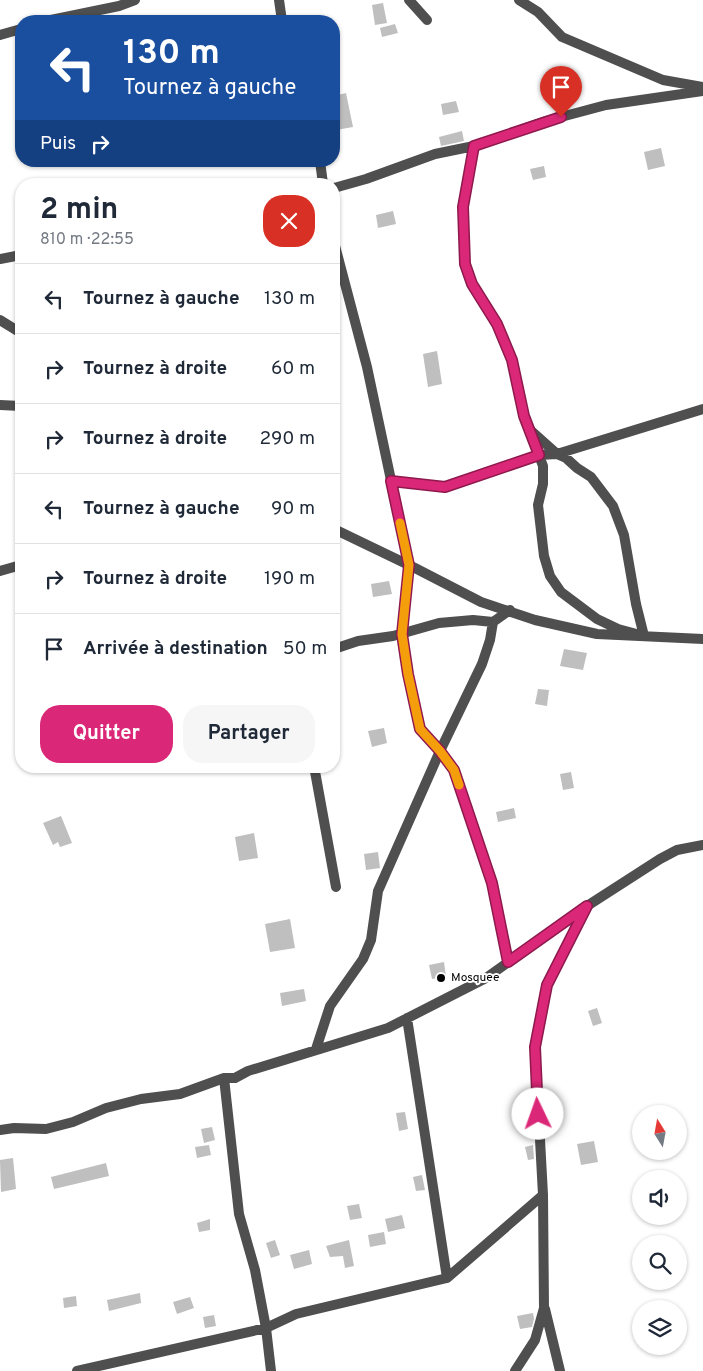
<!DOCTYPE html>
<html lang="fr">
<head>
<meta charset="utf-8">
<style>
	body { margin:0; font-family:Overpass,sans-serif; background:#f6f6f7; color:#1f2937; height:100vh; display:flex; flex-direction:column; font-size:19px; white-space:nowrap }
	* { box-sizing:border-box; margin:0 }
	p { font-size:16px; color:#747a83 }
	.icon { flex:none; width:28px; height:28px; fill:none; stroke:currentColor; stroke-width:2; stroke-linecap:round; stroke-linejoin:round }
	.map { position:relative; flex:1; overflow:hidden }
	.sheet { position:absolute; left:15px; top:178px; width:325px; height:595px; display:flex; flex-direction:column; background:#fff; border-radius:20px; box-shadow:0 1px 4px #0004 }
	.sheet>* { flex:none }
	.banner { position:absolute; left:15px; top:15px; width:325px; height:152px; border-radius:20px; box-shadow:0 1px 4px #0004; background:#1a4fa0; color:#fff; overflow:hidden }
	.needle { width:32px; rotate:349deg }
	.controls { position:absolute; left:632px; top:1105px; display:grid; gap:10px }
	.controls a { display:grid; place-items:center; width:55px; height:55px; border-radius:50%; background:#fff; box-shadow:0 1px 4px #0004; font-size:25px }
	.pin { position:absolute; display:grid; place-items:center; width:42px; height:42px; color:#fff; margin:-51px -21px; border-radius:50% 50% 50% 0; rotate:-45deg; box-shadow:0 0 5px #0007 }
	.pin .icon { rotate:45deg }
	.me { position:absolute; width:55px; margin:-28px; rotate:357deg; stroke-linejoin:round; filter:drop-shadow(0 0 4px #0008) }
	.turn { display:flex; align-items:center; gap:18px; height:105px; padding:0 25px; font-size:22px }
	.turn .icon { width:65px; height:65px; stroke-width:2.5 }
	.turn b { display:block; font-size:35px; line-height:42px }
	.then { display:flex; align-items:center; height:48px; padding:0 25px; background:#0003; gap:10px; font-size:19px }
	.round { display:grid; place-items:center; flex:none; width:52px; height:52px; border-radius:20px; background:#f6f6f7 }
	.headline { display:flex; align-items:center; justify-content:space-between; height:85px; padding:0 25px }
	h1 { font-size:30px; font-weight:700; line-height:38px }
	.primary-button { display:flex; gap:10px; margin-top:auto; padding:10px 25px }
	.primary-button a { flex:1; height:58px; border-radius:20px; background:#db2777; color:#fff; font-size:20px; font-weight:700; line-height:58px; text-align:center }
	.primary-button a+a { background:#f6f6f7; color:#1f2937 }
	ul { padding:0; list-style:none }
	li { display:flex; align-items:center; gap:15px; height:70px; padding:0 25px; border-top:1px solid #e0e1e3 }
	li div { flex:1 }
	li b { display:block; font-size:19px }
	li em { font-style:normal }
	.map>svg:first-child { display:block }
</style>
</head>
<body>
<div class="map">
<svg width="703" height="1371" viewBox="0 0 703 1371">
	<rect width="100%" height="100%" fill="#fff"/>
	<path fill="#bfbfbf" d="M383 3 387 23 375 25 372 5Z
		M395 24 398 33 382 37 380 28Z
		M346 93 353 127 336 130 334 118V96Z
		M456 101 459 112 443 115 441 104Z
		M462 131 464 141 441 146 439 137Z
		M661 148 665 166 648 170 644 152Z
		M544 166 546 177 533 180 530 169Z
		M393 211 396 224 378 228 376 215Z
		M437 351 442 384 428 387 423 354Z
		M389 581 392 594 373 597 371 584Z
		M564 649 587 653 583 670 560 666Z
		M538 689 549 690 547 706 535 704Z
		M384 728 387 743 372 747 368 731Z
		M571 772 574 788 563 790 560 774Z
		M514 808 516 818 498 822 496 812Z
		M61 816 72 843 60 847 58 842 53 845 43 823Z
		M254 833 258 858 239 861 235 837Z
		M378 852 380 868 366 870 364 854Z
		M290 919 295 948 270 952 265 924Z
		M444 962 446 977 432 979 429 965Z
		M304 989 306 1001 282 1006 280 993Z
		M597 1008 602 1023 593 1026 588 1011Z
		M530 1105 532 1120 521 1122 518 1108Z
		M405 1112 408 1129 399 1131 396 1113Z
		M212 1127 215 1140 204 1143 201 1129Z
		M594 1141 598 1162 581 1165 577 1144Z
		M209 1145 211 1155 197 1158 195 1147Z
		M533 1145 534 1159 528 1160 525 1147Z
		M13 1158 16 1189 1 1192 0 1160Z
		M106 1163 109 1176 54 1189 51 1177Z
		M422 1175 425 1190 416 1191 413 1177Z
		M359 1204 362 1218 350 1220 347 1206Z
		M402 1215 405 1228 388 1232 385 1219Z
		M210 1219V1230L199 1232 197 1223Z
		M384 1232 386 1244 370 1247 368 1235Z
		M275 1240 280 1255 271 1258 266 1243Z
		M349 1240 354 1266 345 1268 343 1256 330 1257 326 1246Z
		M309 1250 312 1264 294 1269 290 1255Z
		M140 1293 141 1303 109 1311 107 1300Z
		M76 1296 77 1306 64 1308 63 1298Z
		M190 1297 194 1308 177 1314 173 1302Z
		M533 1313 534 1319 532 1327 520 1329 517 1316Z
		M214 1315 216 1326 205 1328 203 1317Z"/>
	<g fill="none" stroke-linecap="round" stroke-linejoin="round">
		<path stroke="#4f4f4f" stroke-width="10" d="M279 0 282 21
			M409 0 427 20
			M519 0 538 12 562 37 663 80 703 87
			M46 21 119 6 135 0
			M0 35 21 29
			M474 146 463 207 465 264 472 284 497 324 512 360 524 416 543 466V484L538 505 544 556 550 576 561 592 597 619 618 629 644 636 636 604 624 535 613 506 591 477 577 468 566 458 557 454 529 429
			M320 161 323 184
			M334 188 366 179 435 154 474 146 546 121 606 105 703 91
			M334 242 367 367 409 565 402 634 408 674 420 729 440 751 454 770 492 883 508 962
			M0 259 21 255
			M0 320 21 333
			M0 405 21 406
			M391 481 445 487 539 455 557 454 703 409
			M334 529 415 568 481 602 535 620 597 634 703 639
			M0 571 21 565
			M334 649 358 641 393 636 439 623 473 620 493 622 510 610
			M314 766 336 887
			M407 1018 447 1278
			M316 1049 330 1006 363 959 371 940 378 891 440 751 482 664 490 640 493 622
			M224 1078 239 1214 255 1270 266 1328 271 1371
			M0 1130 14 1128 46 1129 73 1122 106 1108 141 1099 180 1094 224 1078H235L248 1071 388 1028 486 978 587 906 660 859 677 850 703 845
			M545 1309 560 1371
			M77 1371 266 1328 296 1314 447 1278 543 1195
			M515 1371 535 1340 544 1308 543 1195 535 1047 547 985 586 907"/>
	</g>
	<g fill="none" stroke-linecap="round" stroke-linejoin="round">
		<g stroke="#8e194d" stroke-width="12">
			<path id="route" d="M538 1114 535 1047 547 985 587 906 508 962 492 883 454 770 440 751 420 729 408 674 402 634 409 565 391 481 445 487 539 455 524 416 512 360 497 324 472 284 465 264 463 207 474 146 561 117"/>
		</g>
		<use href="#route" stroke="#db2777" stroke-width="9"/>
		<path stroke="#f59e0b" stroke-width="9" d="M400 523 409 565 402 634 408 674 420 729 440 751 454 770 459 785"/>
	</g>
	<circle fill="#000" stroke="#fff" stroke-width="2" cx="441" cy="978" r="5"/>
	<g text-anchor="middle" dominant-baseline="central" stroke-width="4" stroke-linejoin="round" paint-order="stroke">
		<g font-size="12" fill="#000" stroke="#fff" text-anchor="start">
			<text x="451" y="978">Mosquee</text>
		</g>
	</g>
</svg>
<div class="controls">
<a><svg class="needle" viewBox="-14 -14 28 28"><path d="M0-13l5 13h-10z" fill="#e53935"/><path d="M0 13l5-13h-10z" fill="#747a83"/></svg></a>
<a><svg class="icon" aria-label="sound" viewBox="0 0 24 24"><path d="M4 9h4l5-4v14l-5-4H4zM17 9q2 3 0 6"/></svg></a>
<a><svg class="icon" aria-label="search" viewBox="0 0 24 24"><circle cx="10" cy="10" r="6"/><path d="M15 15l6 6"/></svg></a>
<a><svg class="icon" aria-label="layers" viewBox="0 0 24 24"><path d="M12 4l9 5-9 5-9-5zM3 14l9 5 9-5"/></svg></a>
</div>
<div class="pin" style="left:561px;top:117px;background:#d93025"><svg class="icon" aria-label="arrive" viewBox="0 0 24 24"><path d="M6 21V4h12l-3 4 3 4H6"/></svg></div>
<svg class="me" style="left:538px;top:1114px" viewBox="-20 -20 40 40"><circle r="19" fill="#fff"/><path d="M0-13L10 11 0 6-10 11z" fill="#db2777"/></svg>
<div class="banner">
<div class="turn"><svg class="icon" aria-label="left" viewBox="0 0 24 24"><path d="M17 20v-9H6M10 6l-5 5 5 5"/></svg><div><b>130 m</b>Tournez à gauche</div></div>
<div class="then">Puis<svg class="icon" aria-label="right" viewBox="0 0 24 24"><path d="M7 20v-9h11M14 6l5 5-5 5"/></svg></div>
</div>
<section class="sheet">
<div class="headline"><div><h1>2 min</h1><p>810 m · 22:55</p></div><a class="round" style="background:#d93025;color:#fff"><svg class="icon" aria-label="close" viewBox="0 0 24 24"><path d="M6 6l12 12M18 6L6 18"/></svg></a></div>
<ul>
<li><svg class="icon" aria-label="left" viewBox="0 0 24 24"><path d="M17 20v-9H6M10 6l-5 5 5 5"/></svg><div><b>Tournez à gauche</b></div><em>130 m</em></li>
<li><svg class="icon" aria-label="right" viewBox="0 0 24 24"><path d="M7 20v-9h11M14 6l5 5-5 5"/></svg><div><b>Tournez à droite</b></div><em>60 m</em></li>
<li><svg class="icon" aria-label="right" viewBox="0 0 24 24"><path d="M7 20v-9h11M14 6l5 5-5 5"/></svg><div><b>Tournez à droite</b></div><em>290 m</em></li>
<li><svg class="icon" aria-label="left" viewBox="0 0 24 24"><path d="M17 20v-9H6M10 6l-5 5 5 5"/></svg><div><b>Tournez à gauche</b></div><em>90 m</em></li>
<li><svg class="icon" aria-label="right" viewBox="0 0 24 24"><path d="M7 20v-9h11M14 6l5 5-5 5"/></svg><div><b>Tournez à droite</b></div><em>190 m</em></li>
<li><svg class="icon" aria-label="arrive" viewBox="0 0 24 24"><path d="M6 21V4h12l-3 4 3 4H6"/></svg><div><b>Arrivée à destination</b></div><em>50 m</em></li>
</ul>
<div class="primary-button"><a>Quitter</a><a>Partager</a></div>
</section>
</div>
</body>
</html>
